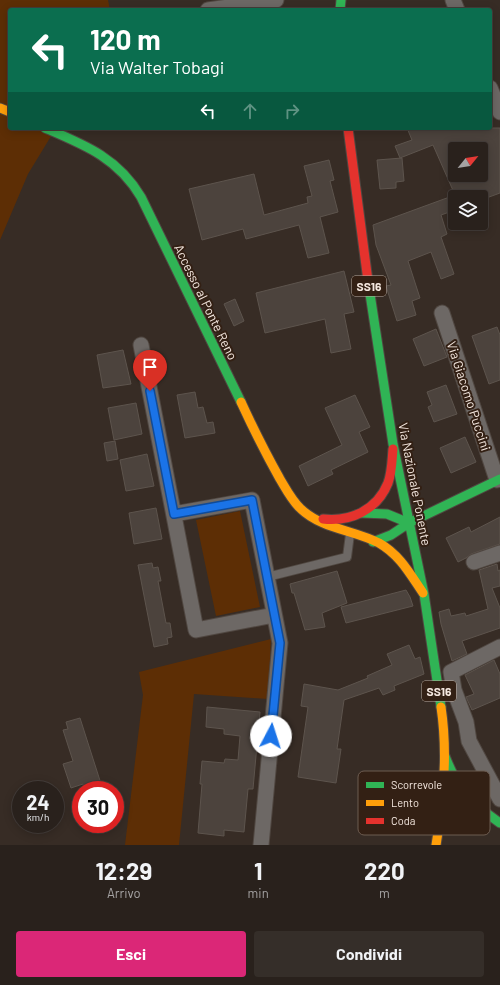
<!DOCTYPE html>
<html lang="it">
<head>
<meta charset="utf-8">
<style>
	body { margin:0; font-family:Barlow,sans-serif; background:#352e29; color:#f1f3f6; height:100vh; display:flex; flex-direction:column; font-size:15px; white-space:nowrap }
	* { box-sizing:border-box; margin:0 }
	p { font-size:13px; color:#a5a3a3 }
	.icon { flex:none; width:22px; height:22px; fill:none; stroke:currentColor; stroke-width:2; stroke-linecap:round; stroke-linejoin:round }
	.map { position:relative; height:845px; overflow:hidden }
	.sheet { display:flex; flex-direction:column; background:#29211c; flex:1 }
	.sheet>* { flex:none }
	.hud { position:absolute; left:8px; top:8px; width:484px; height:122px; border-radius:4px; box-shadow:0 2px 10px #0003,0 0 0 1px #453e3b; background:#0b6e4f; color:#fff; overflow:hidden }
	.needle { width:26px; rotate:60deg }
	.controls { position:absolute; left:448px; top:142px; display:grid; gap:8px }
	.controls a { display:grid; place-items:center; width:40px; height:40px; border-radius:4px; background:#29211c; box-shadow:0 2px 10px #0003,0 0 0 1px #453e3b; font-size:20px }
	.speed { position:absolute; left:12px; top:781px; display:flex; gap:8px; font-size:20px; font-weight:700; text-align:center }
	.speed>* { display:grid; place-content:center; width:52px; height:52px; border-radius:50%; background:#29211c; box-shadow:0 2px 10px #0003,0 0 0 1px #453e3b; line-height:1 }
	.speed small { font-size:10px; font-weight:400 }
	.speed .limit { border:6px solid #d22; background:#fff; color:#111 }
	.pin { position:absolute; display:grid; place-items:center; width:34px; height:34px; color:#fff; margin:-41px -17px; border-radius:50% 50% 50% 0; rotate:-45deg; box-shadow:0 0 4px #0007 }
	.pin .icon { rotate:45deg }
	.me { position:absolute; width:44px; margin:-22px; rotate:5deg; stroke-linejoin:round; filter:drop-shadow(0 0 3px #0008) }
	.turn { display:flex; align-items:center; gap:14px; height:84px; padding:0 16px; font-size:18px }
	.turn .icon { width:52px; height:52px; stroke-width:2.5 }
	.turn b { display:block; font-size:28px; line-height:34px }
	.lanes { display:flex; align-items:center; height:38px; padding:0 16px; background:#0003; justify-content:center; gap:20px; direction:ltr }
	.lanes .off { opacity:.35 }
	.eta { display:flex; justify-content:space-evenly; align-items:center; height:68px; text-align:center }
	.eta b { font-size:24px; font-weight:700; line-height:28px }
	.primary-button { display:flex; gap:8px; margin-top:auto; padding:8px 16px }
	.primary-button a { flex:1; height:46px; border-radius:4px; background:#db2777; color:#fff; font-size:16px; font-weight:700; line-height:46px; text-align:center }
	.primary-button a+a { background:#352e29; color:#f1f3f6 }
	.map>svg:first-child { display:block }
</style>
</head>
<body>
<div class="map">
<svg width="500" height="845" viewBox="0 0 500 845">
	<rect width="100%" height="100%" fill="#372c25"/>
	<path fill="#5d2e05" d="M0 0H108L110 10H10V128H56L28 174 0 240Z
		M240 511 260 607 216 616 196 520Z
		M271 639 268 699 194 694 179 845H125L143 695 139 672Z"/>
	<path fill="#4c433d" stroke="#5d544d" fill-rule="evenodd" d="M407 128H500V193L481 200V197L455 196V210L441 215 447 234 441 237 454 274 441 279 431 252 408 261 420 298 412 301 416 315 397 321 386 286 391 285 376 245 373 225 455 195 433 145 400 158 395 146 412 140ZM455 149H481V175H455Z
		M402 158 404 181 396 182V188L380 189 377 160Z
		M329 160 334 180 330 181 338 212 320 217 329 253 308 258 299 225 246 239 243 229 202 240 189 189 254 174 264 215 308 203 307 197 312 196 304 166Z
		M344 271 354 312 344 314 351 349 331 353 325 319 265 333 256 293Z
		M235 299 244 321 234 326 224 304Z
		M497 327 500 335V380L489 384 472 336Z
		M436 329 447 357 424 366 413 339Z
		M123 350 131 384 103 388 97 355Z
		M446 385 457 414 434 422 428 407 432 405 427 392Z
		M195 392 198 408 203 407 207 423 213 422 215 433 185 438 177 395Z
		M355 395 370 427 359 432 368 452 331 470 333 474 308 486 299 466 342 445 325 408Z
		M136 403 142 434 114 440 108 408Z
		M465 437 476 462 451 473 440 448Z
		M115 441 118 459 107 461 104 443Z
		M147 454 154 486 126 491 120 460Z
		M156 508 162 539 134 544 129 513Z
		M500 517V544L471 554 466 558 458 562 446 538 469 527 471 532Z
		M152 563 153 568 158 567 161 581H158L166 623H170L172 637 167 638 168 644 154 647 138 565Z
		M497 564 498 571 500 570V586L492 588 500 608V628L462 641 467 654 452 661 441 624 439 612 449 609 451 616 465 613 466 616 488 609 479 570Z
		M337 571 347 603 322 613 325 627 305 630 294 593H292L290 584Z
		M406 590 410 597 413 606 346 623 341 607Z
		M409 645 415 659 420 657 424 674 394 686 395 690 383 695 379 688 344 700 337 749H341L336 783 298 777 308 707 301 706 304 684 338 690 368 678 367 676 392 665 387 654Z
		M494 660 500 674V698L472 710 466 697 474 694 465 675Z
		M207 707 260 712 253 789H248L244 832 224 830V836L198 833 202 784H200L202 761 224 763 225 759 238 760 240 736 224 734V729L206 727Z
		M80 718 103 790H85L83 784 71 788 63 764 73 761 63 730 68 729 66 722Z"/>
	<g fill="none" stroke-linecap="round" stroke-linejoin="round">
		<g stroke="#504741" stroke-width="10">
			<path id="lane" d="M267 577 347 557 350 534"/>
		</g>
		<g stroke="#504741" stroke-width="17">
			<path id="street" d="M453 0 457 10
				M208 10 276 0
				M490 88 500 112
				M442 313 497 480
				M141 345 196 630 274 615
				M174 514 252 500 280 643 261 845
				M474 562 500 553
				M500 647 451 672 454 690 466 722 469 741 500 799"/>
		</g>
		<g stroke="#504741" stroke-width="11">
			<path id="fast" d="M340 10 341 0
				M45 128C85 145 118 158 141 197L241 402
				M368 281 393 444 424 594 441 707
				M362 513 387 514 409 523
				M373 542 391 535 409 523 500 479
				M445 756C458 790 470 802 500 823
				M457 800 442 803 452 813 476 821"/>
		</g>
		<g stroke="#504741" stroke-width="11">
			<path id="slow" d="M0 108 10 112
				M241 402C253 428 266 454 280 479 286 489 292 501 301 509 322 529 354 530 379 543 400 555 410 574 423 593
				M436 845C444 799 448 753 441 707"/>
		</g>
		<g stroke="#504741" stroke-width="11">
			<path id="jam" d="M348 128 368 281
				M323 519C351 522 377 510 388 483 392 472 392 460 393 449"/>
		</g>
		<use href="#lane" stroke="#6d6865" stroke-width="8"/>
		<use href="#street" stroke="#6d6865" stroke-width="15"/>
		<use href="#fast" stroke="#30b455" stroke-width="9"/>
		<use href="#slow" stroke="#ff9f0a" stroke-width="9"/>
		<use href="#jam" stroke="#e5322d" stroke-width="9"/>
	</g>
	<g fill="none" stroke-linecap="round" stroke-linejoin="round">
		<g stroke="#114b97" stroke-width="10">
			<path id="route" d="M150 391 174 514 252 500 280 643 271 736"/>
		</g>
		<use href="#route" stroke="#1a73e8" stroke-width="7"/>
	</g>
	<g text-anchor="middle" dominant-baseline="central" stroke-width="4" stroke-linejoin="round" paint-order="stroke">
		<g fill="#332014" stroke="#bbaca3" stroke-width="1">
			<rect x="352" y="276" width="34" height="20" rx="3"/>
			<rect x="422" y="681" width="34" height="20" rx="3"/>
		</g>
		<g font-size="12" font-weight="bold" fill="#f5e8e0">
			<text x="369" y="286">SS16</text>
			<text x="439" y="691">SS16</text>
		</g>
		<g font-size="13" fill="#f5e8e0" stroke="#332014">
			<text transform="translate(206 302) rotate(64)">Accesso al Ponte Reno</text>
			<text transform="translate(469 396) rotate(72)">Via Giacomo Puccini</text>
			<text transform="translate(415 484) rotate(79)">Via Nazionale Ponente</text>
		</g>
	</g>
	<rect x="358" y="771" width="132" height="64" rx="6" fill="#332014" stroke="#6d5c51" stroke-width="1"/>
	<rect x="366" y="782" width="18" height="6" fill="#30b455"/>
	<rect x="366" y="800" width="18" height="6" fill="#ff9f0a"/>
	<rect x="366" y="818" width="18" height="6" fill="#e5322d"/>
	<g font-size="11" fill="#f5e8e0">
		<text x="391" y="789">Scorrevole</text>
		<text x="391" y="807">Lento</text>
		<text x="391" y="825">Coda</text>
	</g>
</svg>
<div class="controls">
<a><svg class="needle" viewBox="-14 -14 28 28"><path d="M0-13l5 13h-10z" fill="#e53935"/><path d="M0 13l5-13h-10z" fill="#a5a3a3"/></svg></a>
<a><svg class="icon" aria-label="layers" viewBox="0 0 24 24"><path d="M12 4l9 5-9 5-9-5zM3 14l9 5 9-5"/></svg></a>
</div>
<div class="speed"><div>24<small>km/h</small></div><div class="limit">30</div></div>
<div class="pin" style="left:150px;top:391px;background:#d93025"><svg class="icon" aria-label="arrive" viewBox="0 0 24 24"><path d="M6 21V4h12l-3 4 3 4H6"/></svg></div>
<svg class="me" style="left:271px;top:736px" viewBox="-20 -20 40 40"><circle r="19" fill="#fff"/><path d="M0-13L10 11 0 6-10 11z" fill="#1a73e8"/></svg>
<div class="hud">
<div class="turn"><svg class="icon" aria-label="left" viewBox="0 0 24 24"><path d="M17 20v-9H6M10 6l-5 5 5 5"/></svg><div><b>120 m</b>Via Walter Tobagi</div></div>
<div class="lanes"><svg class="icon" aria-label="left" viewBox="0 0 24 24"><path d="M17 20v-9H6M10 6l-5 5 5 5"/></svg><svg class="icon off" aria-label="ahead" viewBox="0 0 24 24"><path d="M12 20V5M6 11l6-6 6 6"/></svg><svg class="icon off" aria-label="right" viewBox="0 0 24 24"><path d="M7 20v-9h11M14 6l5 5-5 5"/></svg></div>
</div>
</div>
<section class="sheet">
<div class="eta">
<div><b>12:29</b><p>Arrivo</p></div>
<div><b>1</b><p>min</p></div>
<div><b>220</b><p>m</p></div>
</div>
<div class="primary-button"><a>Esci</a><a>Condividi</a></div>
</section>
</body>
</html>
